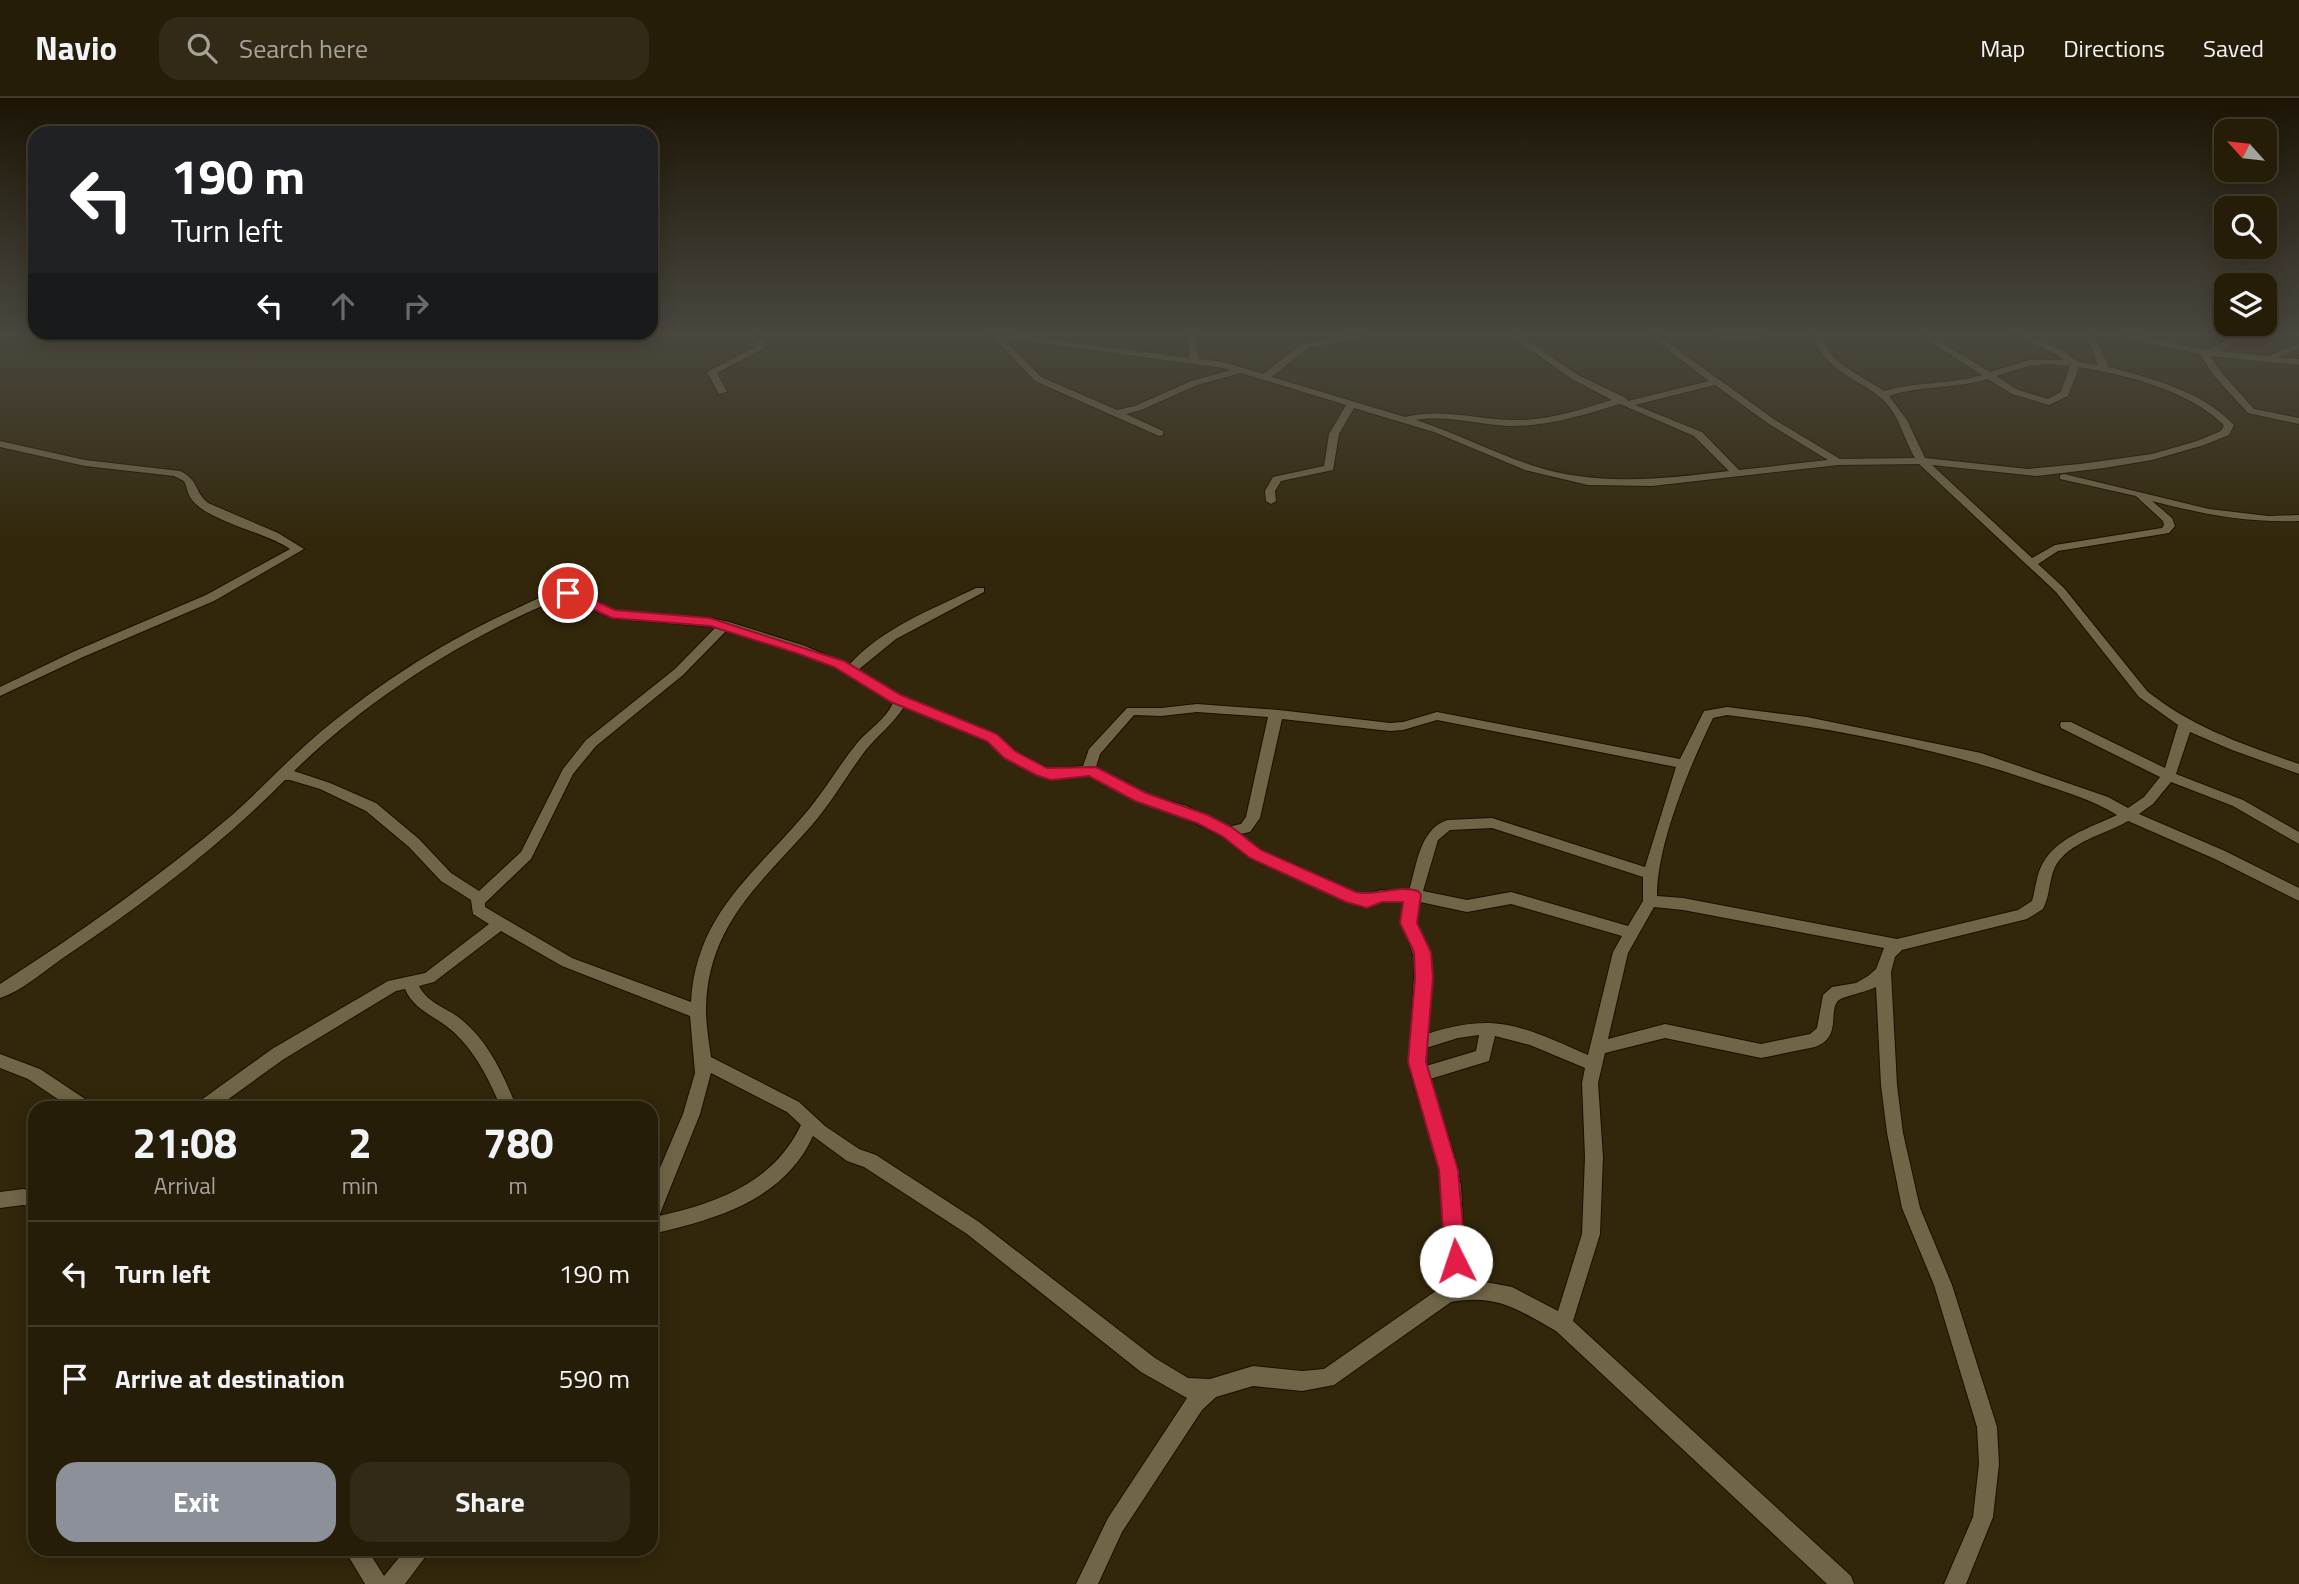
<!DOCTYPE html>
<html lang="en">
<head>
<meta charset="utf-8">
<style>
	body { margin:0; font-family:"Titillium Web",sans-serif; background:#322a16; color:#f1f3f6; height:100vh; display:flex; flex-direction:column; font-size:26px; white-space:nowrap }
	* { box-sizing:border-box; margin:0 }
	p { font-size:23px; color:#a4a29c }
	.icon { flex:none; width:38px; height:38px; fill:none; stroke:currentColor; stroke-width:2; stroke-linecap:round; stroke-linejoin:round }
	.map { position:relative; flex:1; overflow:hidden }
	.drawer { position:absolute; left:28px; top:1003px; width:630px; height:455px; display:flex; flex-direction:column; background:#261d08; border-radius:21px; box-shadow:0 4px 18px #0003,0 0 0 2px #423b29 }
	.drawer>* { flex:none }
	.banner { position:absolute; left:28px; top:28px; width:630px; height:214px; border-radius:21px; box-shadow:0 4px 18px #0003,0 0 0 2px #423b29; background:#202124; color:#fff; overflow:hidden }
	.needle { width:46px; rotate:297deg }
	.fabs { position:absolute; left:2214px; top:21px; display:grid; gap:14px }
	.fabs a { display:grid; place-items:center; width:63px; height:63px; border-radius:14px; background:#261d08; box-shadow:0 4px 18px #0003,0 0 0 2px #423b29; font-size:35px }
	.pin { position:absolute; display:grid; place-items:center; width:60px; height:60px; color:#fff; margin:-30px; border:4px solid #fff; border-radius:50%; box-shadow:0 2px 7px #0007 }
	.me { position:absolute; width:77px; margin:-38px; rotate:356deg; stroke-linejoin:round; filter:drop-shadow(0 0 5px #0008) }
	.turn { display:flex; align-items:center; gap:24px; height:147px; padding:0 28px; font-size:32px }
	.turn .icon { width:91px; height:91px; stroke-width:2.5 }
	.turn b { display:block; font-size:49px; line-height:60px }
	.lanes { display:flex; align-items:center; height:66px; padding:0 28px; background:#0003; justify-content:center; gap:35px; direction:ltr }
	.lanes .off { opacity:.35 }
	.eta { display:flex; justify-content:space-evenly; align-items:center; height:119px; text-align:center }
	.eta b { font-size:42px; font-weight:700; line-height:49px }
	.cta { display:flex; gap:14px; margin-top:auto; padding:14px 28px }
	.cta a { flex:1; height:80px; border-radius:21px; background:#8c9099; color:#fff; font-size:28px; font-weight:700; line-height:80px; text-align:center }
	.cta a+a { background:#322a16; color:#f1f3f6 }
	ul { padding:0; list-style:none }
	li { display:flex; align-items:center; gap:21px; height:105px; padding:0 28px; border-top:2px solid #423b29 }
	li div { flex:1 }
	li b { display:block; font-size:26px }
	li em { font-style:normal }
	header { display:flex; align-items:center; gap:42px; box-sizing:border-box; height:98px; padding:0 35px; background:#261d08; border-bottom:2px solid #423b29 }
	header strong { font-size:33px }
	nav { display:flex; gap:38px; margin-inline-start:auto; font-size:24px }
	.search { width:490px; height:63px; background:#322a16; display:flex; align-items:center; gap:18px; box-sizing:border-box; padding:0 24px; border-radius:21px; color:#a4a29c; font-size:26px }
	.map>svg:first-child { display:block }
</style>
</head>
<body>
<header>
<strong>Navio</strong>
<div class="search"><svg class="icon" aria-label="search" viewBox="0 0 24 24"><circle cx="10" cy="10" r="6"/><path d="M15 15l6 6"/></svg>Search here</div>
<nav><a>Map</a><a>Directions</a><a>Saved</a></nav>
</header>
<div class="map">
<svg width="2299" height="1486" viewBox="0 0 2299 1486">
	<rect width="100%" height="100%" fill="#32270a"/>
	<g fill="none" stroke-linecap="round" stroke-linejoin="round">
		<g stroke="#1a0f00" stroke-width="2">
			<path id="minor" d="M749 238H758L767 249 717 275 727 294 719 296 707 274 757 248Z
				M992 238H1023L1190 260 1187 243 1190 238H1198L1195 243 1199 261 1224 264 1263 276 1302 246 1346 238H1363L1359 241 1308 250 1272 279 1405 319C1441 310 1475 321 1512 322 1546 323 1580 312 1612 302L1572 281 1511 238H1521L1578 277 1626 300 1628 303 1709 283 1650 238H1659L1775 322 1840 361 1915 360C1903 339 1899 315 1880 299 1858 281 1819 268 1814 238H1822C1828 265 1863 278 1884 293 1916 283 1950 287 1982 277L1921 238H1931L1990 274 2029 262H2064L2056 256 2015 238H2026L2062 252 2078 264 2098 267 2087 238H2095L2109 269C2153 281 2199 292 2232 325L2234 327 2229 337 2204 347 2152 362 2104 370 2037 378 1932 367 2032 460 2055 447 2162 430 2164 427 2163 423 2136 398 2060 381V377L2064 376 2209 411 2268 418 2299 417V423C2248 425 2201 416 2152 403L2172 420 2175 428 2169 435 2058 453 2038 466 2064 490 2147 593C2193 630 2245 647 2299 666V676L2232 652 2190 634 2176 676 2243 702 2299 734V746L2233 708 2171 684 2153 706 2139 716 2225 753 2299 790V803L2215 761 2128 723C2106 736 2068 744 2055 769 2049 782 2050 798 2043 811L2027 821 1902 852 1895 859 1891 874 1897 987 1903 1035 1920 1110 1952 1187 1997 1329 1999 1366 1993 1419 1966 1486H1944L1973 1419 1979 1366 1977 1329 1934 1187 1902 1110 1887 1035 1881 987 1876 889C1867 894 1844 898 1839 902 1827 912 1843 939 1815 949L1761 960 1665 940 1605 955 1598 985 1603 1059 1600 1136 1573 1223 1851 1478 1854 1486H1827L1556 1233C1517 1211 1497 1196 1451 1204L1334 1287 1302 1293 1253 1288 1216 1299 1202 1312 1122 1434 1098 1486H1076L1108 1420 1187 1300 1141 1274 967 1136 864 1069 847 1063 813 1038C784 1102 715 1122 651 1136V1091L683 1016 695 975 690 918 562 868 501 833 434 884 419 888C428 906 448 910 462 922 489 944 504 978 517 1010H501C489 981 474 951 450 931 433 917 414 912 405 891L396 893 284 961 216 1010H195L197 1005 272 951 388 883 425 875 489 826 473 816 471 802 441 783 409 749 366 713 320 691 290 682H285C219 749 142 807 63 860 44 873 22 893 0 900V886C81 834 159 779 232 717 259 693 282 668 309 644 369 592 437 547 509 514 526 506 544 497 563 491L614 513 711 520 729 524 805 548 849 567C882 530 933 511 976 490H984V494L896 541 858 572 900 598 997 636 1015 653 1050 671 1083 668 1089 651 1127 610H1161L1197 606 1279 612 1390 625 1403 624 1437 614 1680 661 1704 613 1727 609 1807 619 1981 655 2108 699 2128 710 2144 699 2160 679 2061 630 2060 627 2061 624H2071L2165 670 2178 627 2139 599 2056 494 1919 366 1838 367 1652 388 1588 387 1525 372 1434 334 1354 310 1339 336 1333 372 1281 383 1275 393 1276 403 1271 406 1266 403 1265 393 1273 379 1324 368 1329 336 1346 307 1241 275 1197 287 1141 312 1126 316 1163 333V337L1159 338 1035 283ZM1003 240 1223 270 1231 272 1191 283 1135 308 1117 312 1041 279ZM2049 266 2070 268 2061 294 2048 301 2018 292 1996 278 2029 268ZM2079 269C2129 278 2186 291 2224 327L2221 333 2197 343 2152 356 2080 366 2028 371 1925 360 1907 322 1889 298C1921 287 1956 291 1988 281L2012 296 2049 307 2068 298ZM1715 287 1769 326 1828 362 1739 372 1702 334 1635 307ZM1620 306 1694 338 1729 373C1662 381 1596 389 1531 367 1492 354 1456 335 1416 322 1447 317 1477 326 1508 328 1546 329 1584 317 1620 306ZM563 499 612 520 716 529 675 571 586 642 563 671 521 754 479 793 451 775 419 741 376 705 330 685 294 673C371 598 464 540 563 499ZM726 533 797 554 835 569 893 605C886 621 869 631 858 644 839 667 824 694 804 717 752 778 696 817 691 904L572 860 485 809V805L531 761 573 676 596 648 683 577ZM904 609 987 642 1005 659 1043 679 1089 677 1136 702 1177 716 1222 738 1251 760 1357 807 1362 809 1381 804 1406 803 1401 819 1415 863 1409 964 1411 977 1436 1056 1443 1088 1447 1163 1460 1185 1440 1190 1324 1271 1302 1273 1253 1268 1210 1281 1188 1280 1155 1260 979 1124 876 1057 859 1051 825 1028 799 1004 711 959C709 944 706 927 706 912 707 827 761 785 812 727 832 704 847 677 865 653 878 637 893 626 904 609ZM1197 614 1268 619 1246 719 1241 726 1228 729 1187 708 1146 696 1096 669 1100 656 1134 617 1161 618ZM1727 617C1830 630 1935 649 2033 683 2062 693 2091 701 2117 717 2090 730 2053 740 2040 771 2036 781 2035 793 2032 803L2018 812 1897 841 1683 800 1657 798C1657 745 1690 668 1713 620ZM1282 621 1390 633 1403 632 1437 622 1676 669 1645 769 1492 720 1447 722C1419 732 1417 767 1409 792H1381L1363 797 1261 752 1240 736 1250 734 1260 720ZM1492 730 1643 779V803L1628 828 1511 794 1467 802 1423 793 1438 742 1450 732ZM1420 804 1467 814 1511 806 1622 838 1613 854 1588 957C1524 929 1496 913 1427 936L1431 863 1415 819ZM1654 809 1683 812 1884 850 1876 871 1868 878 1856 885 1832 889 1823 897 1817 930 1810 936 1761 946 1665 926 1608 941 1628 855ZM1479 937 1476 953 1426 968V950L1458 940ZM1495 938 1530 947 1585 970 1582 985 1585 1059 1582 1136 1558 1213 1512 1189 1480 1183 1465 1160 1461 1088 1454 1056 1430 981 1489 963ZM711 975 787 1014 801 1027C774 1084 718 1105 659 1118L700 1016Z
				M1711 238H1766C1751 246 1729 243 1712 240Z
				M2124 238H2140L2207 252 2237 238H2248L2219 253 2269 258 2299 245V251L2278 259 2299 261V267L2210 258 2221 274 2254 311 2299 320V326L2248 315 2214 278 2200 256 2128 241Z
				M0 343 85 362 180 373C200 383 193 392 208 405L278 435 304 451 214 503 83 559 0 598V589L75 553 206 497 290 451C266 434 204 423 190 399 187 394 187 388 184 383L174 378 85 368 0 349Z
				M0 956 40 971 91 1005 93 1010H71L28 981 0 970Z
				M23 1091 35 1093V1109L23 1107 0 1110V1094Z
				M344 1451H367L384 1478 406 1451H430L426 1458 405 1486H365Z"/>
		</g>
		<use href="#minor" fill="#716547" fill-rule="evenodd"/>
	</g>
	<linearGradient id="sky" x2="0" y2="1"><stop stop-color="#1c1506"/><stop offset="0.53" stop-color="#49473e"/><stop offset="1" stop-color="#49473e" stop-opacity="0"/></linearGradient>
	<rect width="2299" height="446" fill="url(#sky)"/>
	<path fill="#e11d48" stroke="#92132f" stroke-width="2" d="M564 493H573L615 512 710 520 844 563 901 597 997 636 1015 653 1047 670 1096 669 1146 695 1208 717 1233 730 1261 752 1356 794C1376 799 1397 786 1418 793L1421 797 1417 825 1431 854 1433 880 1426 964 1458 1072 1466 1163 1463 1170 1456 1173 1448 1170 1445 1163 1439 1072 1408 964 1415 880 1414 854 1400 825 1403 804H1382L1367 810 1346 804 1250 760 1222 738 1197 725 1135 703 1089 678 1051 682 1036 677 1004 660 987 643 891 604 834 569 796 555 710 528 612 520 564 498Z"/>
</svg>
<div class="fabs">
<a><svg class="needle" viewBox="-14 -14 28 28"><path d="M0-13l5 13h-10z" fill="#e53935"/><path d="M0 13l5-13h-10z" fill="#a4a29c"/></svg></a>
<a><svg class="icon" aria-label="search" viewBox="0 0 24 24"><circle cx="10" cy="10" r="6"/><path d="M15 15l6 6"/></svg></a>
<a><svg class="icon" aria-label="layers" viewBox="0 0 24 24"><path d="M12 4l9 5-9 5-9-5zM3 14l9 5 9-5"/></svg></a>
</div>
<div class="pin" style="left:568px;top:495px;background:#d93025"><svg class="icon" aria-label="arrive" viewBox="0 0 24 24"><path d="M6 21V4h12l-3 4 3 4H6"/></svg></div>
<svg class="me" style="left:1456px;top:1163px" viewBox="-20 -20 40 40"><circle r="19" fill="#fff"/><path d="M0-13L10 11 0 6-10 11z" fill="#e11d48"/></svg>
<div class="banner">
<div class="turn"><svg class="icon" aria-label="left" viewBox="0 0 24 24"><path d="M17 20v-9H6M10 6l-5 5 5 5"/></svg><div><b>190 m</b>Turn left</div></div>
<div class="lanes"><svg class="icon" aria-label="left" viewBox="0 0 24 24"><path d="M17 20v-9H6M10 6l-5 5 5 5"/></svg><svg class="icon off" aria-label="ahead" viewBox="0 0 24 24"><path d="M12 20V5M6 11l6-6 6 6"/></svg><svg class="icon off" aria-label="right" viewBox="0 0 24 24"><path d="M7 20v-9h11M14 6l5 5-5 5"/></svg></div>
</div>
<section class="drawer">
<div class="eta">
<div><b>21:08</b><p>Arrival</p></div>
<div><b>2</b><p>min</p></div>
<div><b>780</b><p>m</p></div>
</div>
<ul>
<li><svg class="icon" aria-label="left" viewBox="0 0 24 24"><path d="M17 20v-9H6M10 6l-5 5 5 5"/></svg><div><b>Turn left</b></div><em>190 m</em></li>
<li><svg class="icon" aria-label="arrive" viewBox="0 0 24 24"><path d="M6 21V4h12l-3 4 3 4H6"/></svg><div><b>Arrive at destination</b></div><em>590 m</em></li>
</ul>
<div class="cta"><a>Exit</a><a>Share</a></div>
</section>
</div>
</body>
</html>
